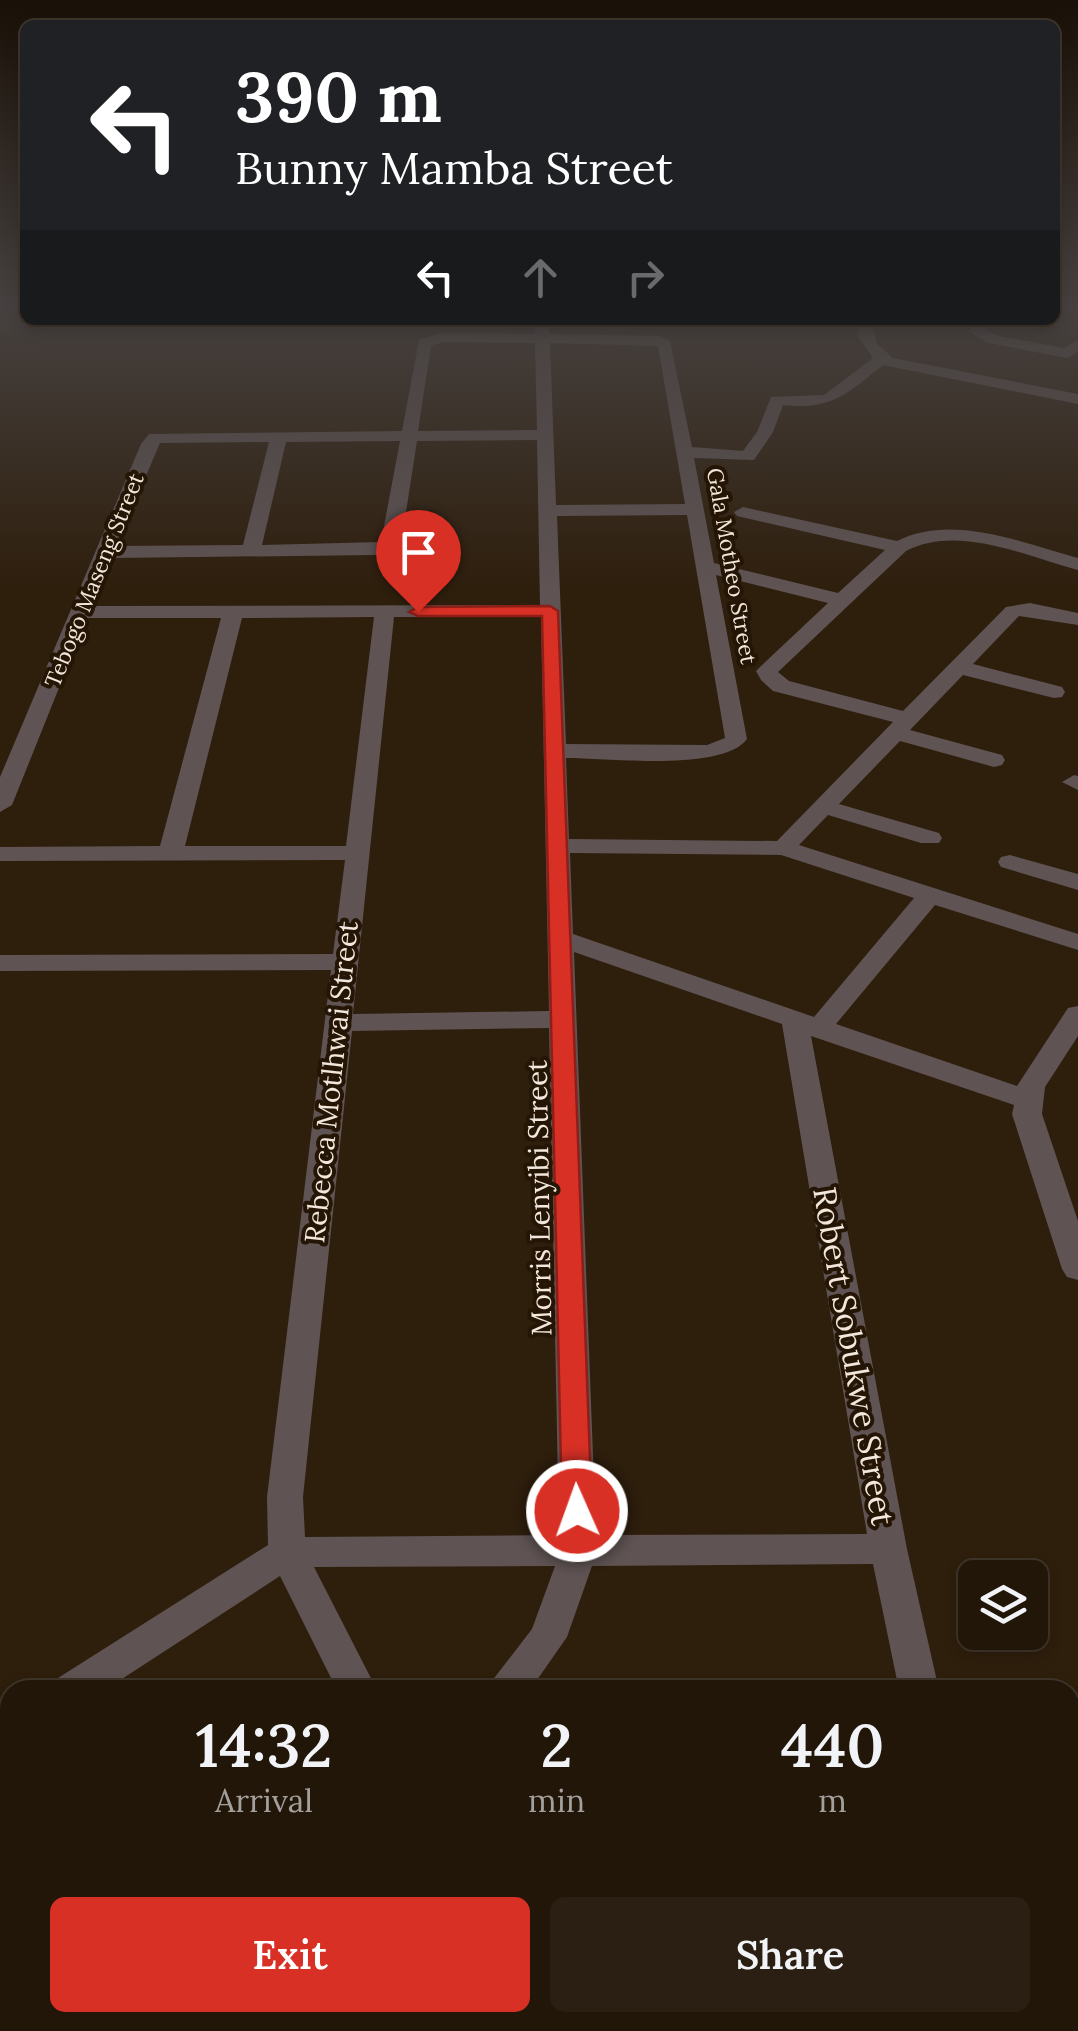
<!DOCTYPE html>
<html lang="en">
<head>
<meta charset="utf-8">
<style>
	body { margin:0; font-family:Lora,serif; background:#2a1f12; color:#f1f3f6; height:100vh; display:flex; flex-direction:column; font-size:38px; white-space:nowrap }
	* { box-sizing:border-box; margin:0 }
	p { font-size:32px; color:#a29f9c }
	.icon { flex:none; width:55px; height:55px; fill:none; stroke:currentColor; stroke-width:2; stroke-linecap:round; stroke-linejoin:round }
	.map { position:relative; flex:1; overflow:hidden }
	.panel { position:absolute; left:0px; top:1680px; width:1080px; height:352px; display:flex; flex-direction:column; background:#221609; border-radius:30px 30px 0 0; box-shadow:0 5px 15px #0003,0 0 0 2px #3f352a }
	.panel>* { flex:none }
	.hud { position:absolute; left:20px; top:20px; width:1040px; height:305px; border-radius:15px; box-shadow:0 5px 15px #0003,0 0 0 2px #3f352a; background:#202124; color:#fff; overflow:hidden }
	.controls { position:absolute; left:958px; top:1560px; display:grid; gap:20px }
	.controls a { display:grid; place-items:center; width:90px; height:90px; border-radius:15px; background:#221609; box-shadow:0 5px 15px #0003,0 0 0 2px #3f352a; font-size:50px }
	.pin { position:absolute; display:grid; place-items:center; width:85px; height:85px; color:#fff; margin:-102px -42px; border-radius:50% 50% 50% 0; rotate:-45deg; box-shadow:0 0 10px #0007 }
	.pin .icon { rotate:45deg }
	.me { position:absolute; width:110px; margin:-55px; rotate:358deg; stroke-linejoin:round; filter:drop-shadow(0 0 8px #0008) }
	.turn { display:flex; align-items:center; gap:35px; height:210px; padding:0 50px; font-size:45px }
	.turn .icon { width:130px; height:130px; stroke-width:2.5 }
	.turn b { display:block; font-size:70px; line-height:85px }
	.lanes { display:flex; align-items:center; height:95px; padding:0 50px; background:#0003; justify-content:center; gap:50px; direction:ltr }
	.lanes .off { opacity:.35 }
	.eta { display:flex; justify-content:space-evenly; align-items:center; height:170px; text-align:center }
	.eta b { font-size:60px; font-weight:600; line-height:70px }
	.primary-button { display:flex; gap:20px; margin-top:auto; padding:20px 50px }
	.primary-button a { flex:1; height:115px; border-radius:15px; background:#d93025; color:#fff; font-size:40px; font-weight:600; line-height:115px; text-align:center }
	.primary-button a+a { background:#2a1f12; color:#f1f3f6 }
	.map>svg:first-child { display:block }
</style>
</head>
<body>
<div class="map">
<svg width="1078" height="2031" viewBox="0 0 1078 2031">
	<rect width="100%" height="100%" fill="#2e1e0c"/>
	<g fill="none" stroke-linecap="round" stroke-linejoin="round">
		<path fill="#5f5353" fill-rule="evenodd" d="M535 320H549L550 334 659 336 670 341 692 447 743 451 757 432 771 397 824 395 873 358 859 338 857 320H871L877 344 893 358 1078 394V404L883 365C846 394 833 410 783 405L773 432 754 460 694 458 714 563 838 593 885 550 737 516 734 512 743 507 897 541C952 513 1022 543 1078 558V570C1025 556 958 524 906 551L778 672 789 681 903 711 1006 607 1030 603 1078 613V625L1019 616 973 664 1062 687 1065 692 1062 697 1054 698 963 675 910 730 1002 755 1005 760 1002 765 994 767 900 741 839 804 939 833 942 838 939 843H921L828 815 799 845 1078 934V950L935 905 836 1024 1017 1086 1068 1008 1078 1006V1036L1045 1087 1042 1114 1078 1221V1280L1067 1277 1062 1269 1012 1114 1014 1105 811 1036 907 1549 939 1690H899L873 1564 592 1566 567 1637 530 1690H485L532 1629 555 1566 314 1567 377 1690H337L280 1576 105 1690H52L58 1678 268 1545 267 1497 331 970 0 971V955L333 954 345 860 0 861V847L160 846 221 618H87L12 805 0 812V777L141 444 149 434 402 431 419 340 441 333 535 334ZM443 342 535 343 537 430 418 431 431 346ZM550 343 658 346 685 504 556 505ZM537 440 540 605 92 606 112 558 375 555 395 550 402 538 417 441ZM400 441 381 542 262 545 286 442ZM269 442 243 545 116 546 160 443ZM687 515 725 738 707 745 566 744 557 516ZM716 575 828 603 760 667 756 671 761 680 773 691 893 722 777 841 569 839 566 758C607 758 723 772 747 739ZM374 617 346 846H185L242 618ZM394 617H541L549 1011 353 1014ZM570 853 781 855 914 898 814 1017 573 934ZM574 952 782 1024 867 1534 596 1535ZM549 1028 559 1535 305 1537 303 1497 352 1031Z
			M978 320H994L985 330 998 336 1064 348 1078 340V352L1067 358 989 343 968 331Z
			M1074 775 1078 776V790L1062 782Z
			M1010 855 1078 874V890L1001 867 998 862 1001 857Z
			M10 1710V1749L0 1752V1714Z
			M223 2022H272L268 2031H220Z
			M509 2022H558L561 2031H513Z
			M968 2022H1014L1016 2031H970Z"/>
	</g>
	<linearGradient id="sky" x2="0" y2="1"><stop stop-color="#191007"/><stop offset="0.52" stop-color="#464140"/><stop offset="1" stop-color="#464140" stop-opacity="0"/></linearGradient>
	<rect width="1078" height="591" fill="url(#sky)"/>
	<path fill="#d93025" stroke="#8d1f18" stroke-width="2.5" d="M550 606 558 611 592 1511 587 1520 577 1523 566 1520 562 1511 542 616H418L409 612 418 607Z"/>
	<g text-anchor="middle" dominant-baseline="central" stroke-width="8" stroke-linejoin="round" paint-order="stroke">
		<g font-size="22" fill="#f2e7dc" stroke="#241504">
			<text transform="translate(732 566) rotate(80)">Gala Motheo Street</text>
			<text transform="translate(94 580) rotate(-68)">Tebogo Maseng Street</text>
		</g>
		<g font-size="28" fill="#f2e7dc" stroke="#241504">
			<text transform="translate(331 1082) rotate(-84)">Rebecca Motlhwai Street</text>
			<text transform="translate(539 1198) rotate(-91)">Morris Lenyibi Street</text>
		</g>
		<g font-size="32" fill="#f2e7dc" stroke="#241504">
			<text transform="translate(854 1356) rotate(80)">Robert Sobukwe Street</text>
		</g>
	</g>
</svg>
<div class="controls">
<a><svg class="icon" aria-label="layers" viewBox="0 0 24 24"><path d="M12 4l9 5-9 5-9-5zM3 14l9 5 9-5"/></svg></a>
</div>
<div class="pin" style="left:418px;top:612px;background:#d93025"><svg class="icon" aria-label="arrive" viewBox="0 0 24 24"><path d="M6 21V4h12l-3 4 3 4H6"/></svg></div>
<svg class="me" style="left:577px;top:1511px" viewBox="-20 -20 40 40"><circle r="17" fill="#d93025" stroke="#fff" stroke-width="3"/><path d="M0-11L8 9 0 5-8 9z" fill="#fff"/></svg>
<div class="hud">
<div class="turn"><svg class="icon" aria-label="left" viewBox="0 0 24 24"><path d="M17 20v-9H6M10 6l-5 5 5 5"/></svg><div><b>390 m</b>Bunny Mamba Street</div></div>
<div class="lanes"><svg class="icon" aria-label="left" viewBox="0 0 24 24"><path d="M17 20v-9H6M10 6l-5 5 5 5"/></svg><svg class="icon off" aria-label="ahead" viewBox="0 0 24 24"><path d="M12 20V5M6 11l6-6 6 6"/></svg><svg class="icon off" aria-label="right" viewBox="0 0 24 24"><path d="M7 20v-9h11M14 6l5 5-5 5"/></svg></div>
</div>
<section class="panel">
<div class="eta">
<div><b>14:32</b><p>Arrival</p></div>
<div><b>2</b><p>min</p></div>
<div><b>440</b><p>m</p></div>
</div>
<div class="primary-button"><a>Exit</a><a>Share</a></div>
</section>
</div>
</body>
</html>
